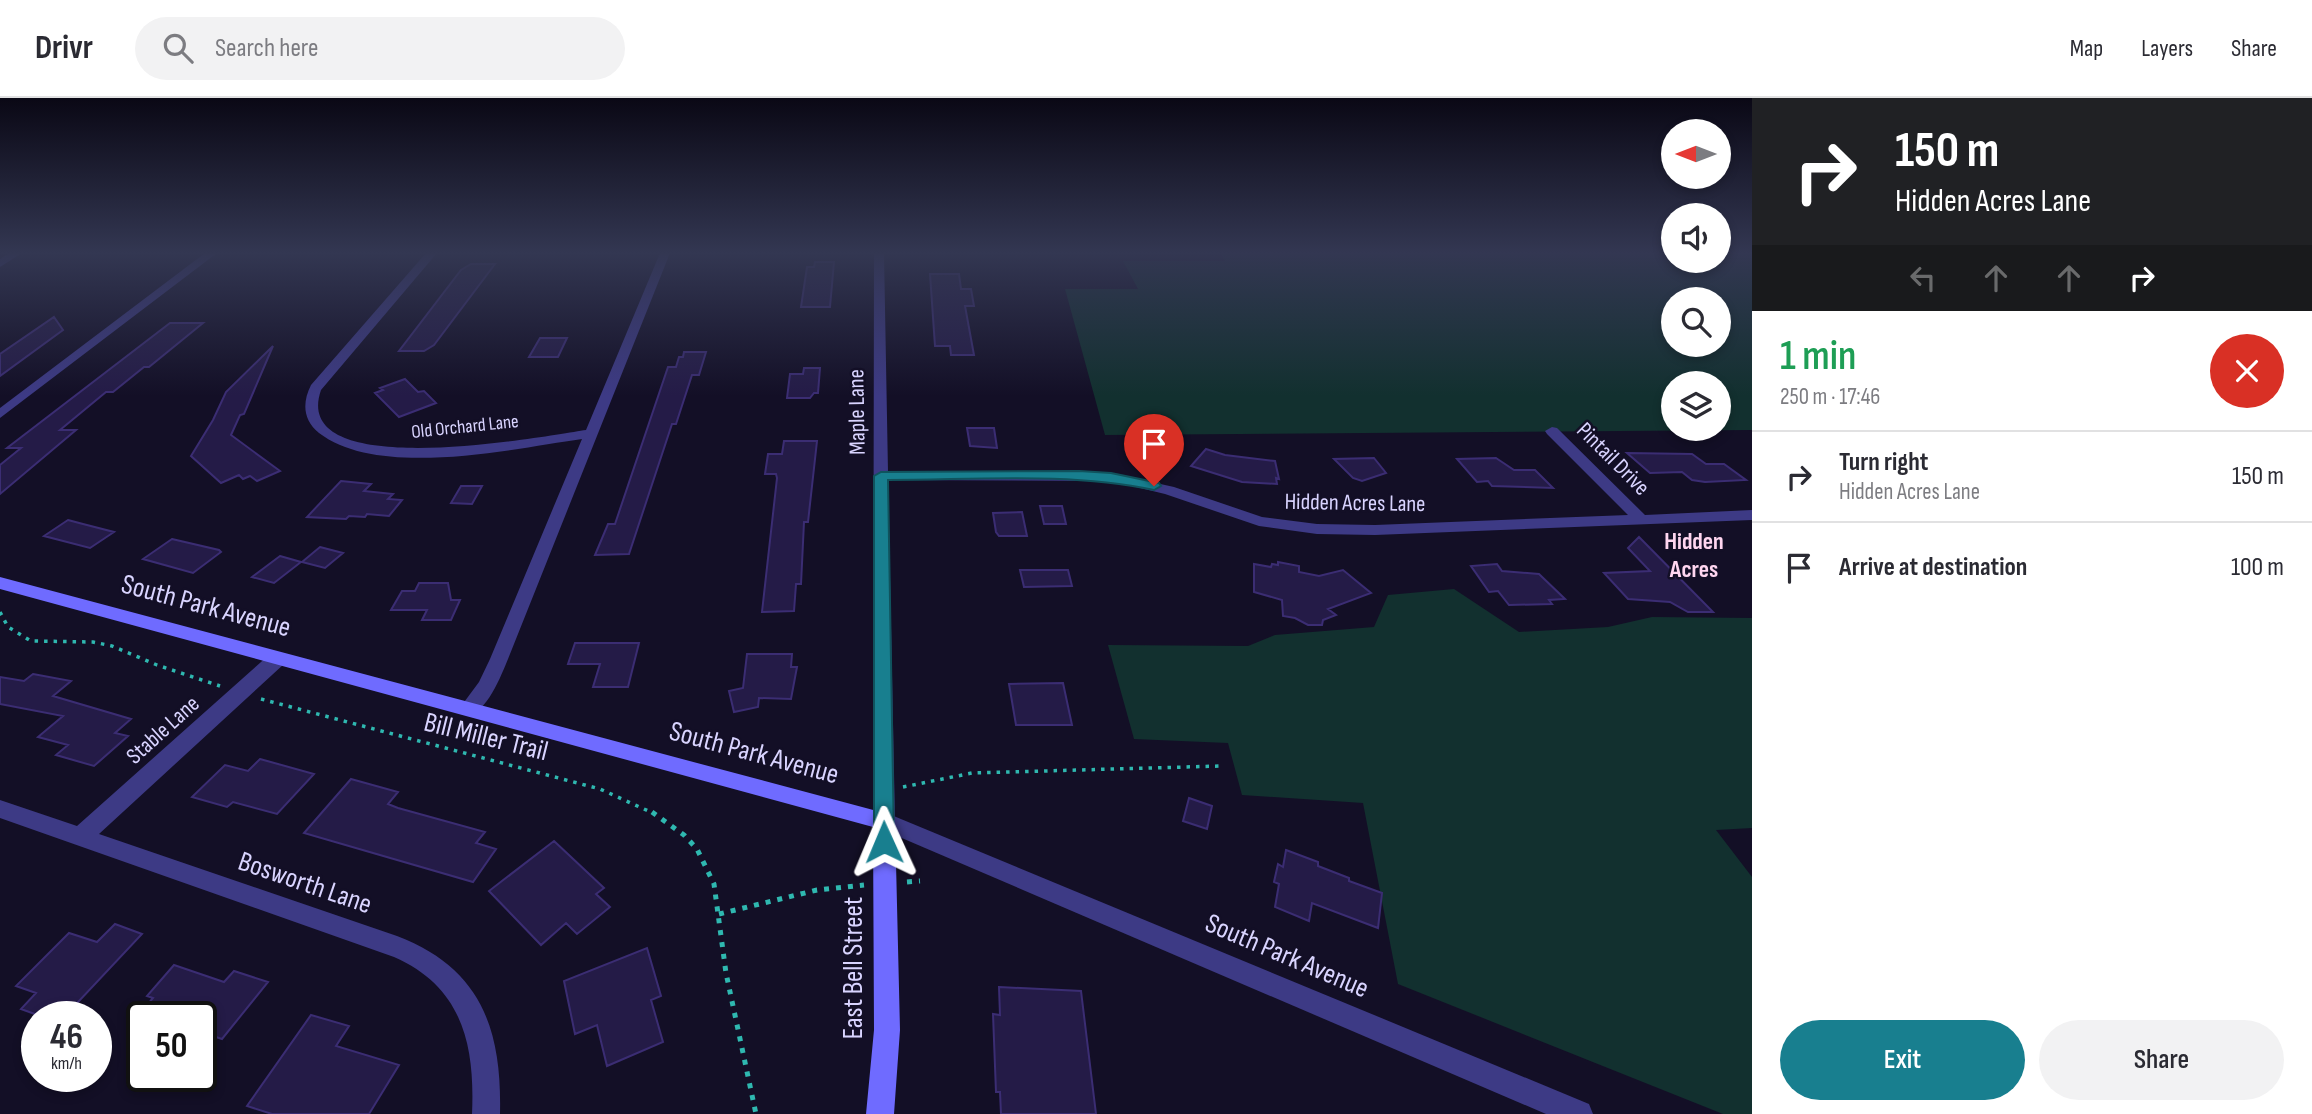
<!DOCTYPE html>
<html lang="en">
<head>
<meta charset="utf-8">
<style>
	body { margin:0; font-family:"Sofia Sans Condensed",sans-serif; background:#f2f2f3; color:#2b2b33; height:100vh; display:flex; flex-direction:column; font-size:26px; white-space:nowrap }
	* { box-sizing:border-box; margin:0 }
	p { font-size:23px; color:#7c7c81 }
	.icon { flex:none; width:38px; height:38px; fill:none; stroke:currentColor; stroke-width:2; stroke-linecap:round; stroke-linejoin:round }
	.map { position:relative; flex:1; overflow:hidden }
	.drawer { display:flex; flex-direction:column; background:#fff; width:560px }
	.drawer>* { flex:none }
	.guide { background:#202124; color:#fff; overflow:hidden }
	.needle { width:46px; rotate:270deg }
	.fabs { position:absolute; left:1661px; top:21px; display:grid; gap:14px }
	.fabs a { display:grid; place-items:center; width:70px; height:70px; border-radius:50%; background:#fff; box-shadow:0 4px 10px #0003; font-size:35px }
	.speed { position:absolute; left:21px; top:903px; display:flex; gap:14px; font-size:35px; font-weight:700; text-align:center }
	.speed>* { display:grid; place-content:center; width:91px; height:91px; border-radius:50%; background:#fff; box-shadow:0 4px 10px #0003; line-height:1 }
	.speed small { font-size:18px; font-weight:400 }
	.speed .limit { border:4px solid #111; border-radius:10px; background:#fff; color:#111 }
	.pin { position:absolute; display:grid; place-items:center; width:60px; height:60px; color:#fff; margin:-72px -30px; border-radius:50% 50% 50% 0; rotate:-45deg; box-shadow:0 0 7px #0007 }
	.pin .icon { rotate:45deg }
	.me { position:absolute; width:77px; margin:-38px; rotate:359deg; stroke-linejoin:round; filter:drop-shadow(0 0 5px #0008) }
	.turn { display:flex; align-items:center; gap:24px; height:147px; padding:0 28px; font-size:32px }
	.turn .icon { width:91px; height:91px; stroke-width:2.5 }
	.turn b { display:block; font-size:49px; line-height:60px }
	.lanes { display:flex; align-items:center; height:66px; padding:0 28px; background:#0003; justify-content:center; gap:35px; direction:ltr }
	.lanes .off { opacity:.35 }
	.round { display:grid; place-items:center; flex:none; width:74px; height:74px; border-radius:37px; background:#f2f2f3 }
	.overview { display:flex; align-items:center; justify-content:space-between; height:119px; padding:0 28px }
	h1 { font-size:42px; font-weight:600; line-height:52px; color:#1e9e55 }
	.cta { display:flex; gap:14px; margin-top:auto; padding:14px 28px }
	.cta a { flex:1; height:80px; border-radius:42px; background:#187f8f; color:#fff; font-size:28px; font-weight:600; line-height:80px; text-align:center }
	.cta a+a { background:#f2f2f3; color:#2b2b33 }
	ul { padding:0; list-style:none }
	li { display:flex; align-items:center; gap:21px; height:91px; padding:0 28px; border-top:2px solid #e1e1e2 }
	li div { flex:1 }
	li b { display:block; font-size:26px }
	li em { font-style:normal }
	header { display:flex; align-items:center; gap:42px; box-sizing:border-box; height:98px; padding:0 35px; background:#fff; border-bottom:2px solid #e1e1e2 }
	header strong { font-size:33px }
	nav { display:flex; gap:38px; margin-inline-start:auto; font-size:24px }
	.search { width:490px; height:63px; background:#f2f2f3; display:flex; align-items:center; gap:18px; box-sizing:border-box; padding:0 24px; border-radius:38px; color:#7c7c81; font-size:26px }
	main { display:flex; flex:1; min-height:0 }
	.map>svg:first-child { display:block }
</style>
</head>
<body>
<header>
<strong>Drivr</strong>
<div class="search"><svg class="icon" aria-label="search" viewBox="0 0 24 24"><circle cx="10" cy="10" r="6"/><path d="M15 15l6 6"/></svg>Search here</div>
<nav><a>Map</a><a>Layers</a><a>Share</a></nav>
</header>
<main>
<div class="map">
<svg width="1752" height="1016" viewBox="0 0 1752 1016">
	<rect width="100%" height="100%" fill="#130f26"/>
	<path fill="#12302f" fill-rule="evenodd" d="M1220 155H1673V163H1718L1719 155H1752V332L1105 337 1065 191H1138L1123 163H1225ZM1673 201H1718V247H1673ZM1673 285H1718V331H1673Z
		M1454 491 1519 534 1608 529 1652 519 1752 520V730L1716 732 1752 779V1016H1723L1398 886 1363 705 1242 697 1228 645 1134 641 1108 547 1248 548 1275 537 1374 529 1388 497Z"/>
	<path fill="#241b47" stroke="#3b2d73" stroke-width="2" d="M815 164H834L830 209H801L807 169H814Z
		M495 166 434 247 424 253H399L461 172 471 166Z
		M930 176H959L961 191H971L974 208H965L974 257H951L950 248H935Z
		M54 219 63 232 0 278V256Z
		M170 225H203L149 269H144L113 294H106L60 332H76L0 396V367L21 350H7Z
		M540 240H567L558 259H529Z
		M273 248 244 316 240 317 231 337 280 373 257 383 250 378 243 381 239 377 221 385 191 358 213 322 226 294Z
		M684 254H706L699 277H692L676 326H672L629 456 595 457 608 426H615L668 269H676L679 259H683Z
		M804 270H820L818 295H814L810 300H787L790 276H803Z
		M405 281 418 294 424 293 436 305 399 319 375 295 383 292 380 290Z
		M967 330H994L997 350 970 348Z
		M784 343H817L808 424H804L801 486H796L794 513 762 514 777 380 776 376H765L768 356H782Z
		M1206 351 1225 357 1275 363 1279 381 1276 380 1277 386 1242 384 1191 368Z
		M1627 355 1692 356 1706 366H1724L1746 382 1705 384 1692 382 1682 374 1650 375Z
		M1374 360 1386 375 1362 383 1353 380 1334 361Z
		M1496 360 1514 372H1535L1553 390 1492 388 1488 383 1477 384 1457 361Z
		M341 383 371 386 364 393 393 396 388 401 402 402 389 418 367 416 365 419 349 418 346 421 307 419Z
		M461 388H482L472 406 451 405Z
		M1040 408H1062L1066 426H1044Z
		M1022 414 1027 438H999L996 434 993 415Z
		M68 422 83 426 114 434 90 450 44 438Z
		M1639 439 1713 514H1688L1670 504 1628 501 1604 475 1650 473 1628 450Z
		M172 441 219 452 221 454 193 475 143 461Z
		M320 449 343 455 325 470 302 464Z
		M280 458 301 464 274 485 252 479Z
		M1278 464 1299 468V474L1319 478 1343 472 1371 495 1328 511 1336 517 1323 522 1322 527H1308L1295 520 1283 518 1282 502 1254 494V466L1271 469 1272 466 1278 467Z
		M1497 466 1502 473 1539 476 1565 501 1549 502 1552 506 1509 507 1498 493 1489 494 1471 468Z
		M1020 472H1068L1072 488 1024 489Z
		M419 485H448L451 502H460L451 522H422L427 512H391L402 493H415Z
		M575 545H639L628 589H593L600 566H568Z
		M747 556H792L791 569H797L791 601 759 600 758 609 734 614 729 593 743 590Z
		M33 576 71 583 53 598 131 621 115 635 128 638 94 668 56 657 68 647 38 639 63 618 0 606V579L24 583Z
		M1063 585 1072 627H1016L1009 586Z
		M260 661 314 676 277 716 233 704 227 709 192 699 225 667 248 673Z
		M351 681 398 694 388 706 398 710 485 734 476 745 496 751 473 784 304 735Z
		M1189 700 1212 708 1207 731 1183 723Z
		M554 743 604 790 596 796 610 809 577 836 566 825 541 847 489 793Z
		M1286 752 1318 764V768L1349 780V783L1382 795 1378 830 1312 805 1309 823 1275 809 1279 786 1274 784 1278 766 1283 769Z
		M115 826 142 836 64 919H43L21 911 36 895 16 888 69 835 97 844Z
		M647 850 661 898 651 902 663 944 607 968 597 927 575 936 564 883Z
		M174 867 224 884 234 873 268 884 222 941 201 934V919H137L153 900 147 898Z
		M999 889 1081 893 1096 1016H1001L1000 994H996L993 916 1000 917Z
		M311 917 349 928 336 948 399 967 369 1016H272L247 1008Z"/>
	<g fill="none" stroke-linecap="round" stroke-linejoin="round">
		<path stroke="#2fb8b0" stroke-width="3.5" stroke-dasharray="3.5 6" stroke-linecap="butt" d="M0 514 8 529 31 543 93 544 112 548 157 567 220 588
			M261 601 600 691 655 716
			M903 689 972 675 1221 668"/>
		<path stroke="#2fb8b0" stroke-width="5" stroke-dasharray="5 7" stroke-linecap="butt" d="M652 714 684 737 697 751 714 786 726 875 756 1016
			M907 784 920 783
			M719 816 817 792 864 787"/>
		<path fill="#3d3a85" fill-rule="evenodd" d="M9 155H22L0 169V161Z
			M205 155H217L0 320V310Z
			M426 155H437L321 292C288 387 545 338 586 332L660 155H670L508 561C501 578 484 623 462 616L459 611 479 584 490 561 582 341C511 351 379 381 319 335 303 322 302 305 311 287Z
			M874 155H884L888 374 1111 375 1174 389 1262 419 1317 426 1375 427 1628 417 1547 336 1545 333 1552 329 1557 330 1645 417 1752 412V422L1375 437 1317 436 1259 428 1165 396 1111 383 888 382 895 723 892 729 884 732 876 729 873 723Z
			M277 554 284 556 286 561 284 566 99 736 397 838C481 870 502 931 500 1016H472C475 948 463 889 394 859L0 720V702L77 728 270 556Z"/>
		<path fill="#3d3a85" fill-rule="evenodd" d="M884 714 1589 1006 1593 1016H1546L876 729 873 723 876 717Z"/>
		<path fill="#6f6bff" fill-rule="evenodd" d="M0 479 892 717 895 723 900 932 894 1016H866L874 932 873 729 0 491Z"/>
	</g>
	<linearGradient id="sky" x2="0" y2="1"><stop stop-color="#0a0815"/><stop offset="0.52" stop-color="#333752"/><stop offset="1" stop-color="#333752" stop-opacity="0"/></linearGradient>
	<rect width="1752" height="298" fill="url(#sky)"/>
	<path fill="#187f8f" stroke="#10535d" stroke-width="2" d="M1079 373 1111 375 1159 385 1161 388 1154 392C1067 374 976 382 888 382L894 744 891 750 884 753 877 750 874 744V378L881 374Z"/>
	<g text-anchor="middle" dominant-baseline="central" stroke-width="5" stroke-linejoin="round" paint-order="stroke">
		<g font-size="19" fill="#d9d4ff" stroke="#130f26">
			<text transform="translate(465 329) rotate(-6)">Old Orchard Lane</text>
		</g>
		<g font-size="23" fill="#d9d4ff" stroke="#130f26">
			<text transform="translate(857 314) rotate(-91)">Maple Lane</text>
			<text transform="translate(1613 361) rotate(45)">Pintail Drive</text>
			<text transform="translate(1355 405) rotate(1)">Hidden Acres Lane</text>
			<text transform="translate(163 632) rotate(-42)">Stable Lane</text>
		</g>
		<g font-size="24" font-weight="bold" fill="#ffd6f0" stroke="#130f26">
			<text x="1694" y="443">Hidden<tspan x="1694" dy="28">Acres</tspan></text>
		</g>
		<g font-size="28" fill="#d9d4ff" stroke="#130f26">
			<text transform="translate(206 508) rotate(15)">South Park Avenue</text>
			<text transform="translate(486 639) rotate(14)">Bill Miller Trail</text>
			<text transform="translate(754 655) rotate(15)">South Park Avenue</text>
			<text transform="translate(305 785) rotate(19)">Bosworth Lane</text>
			<text transform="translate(1287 858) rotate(23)">South Park Avenue</text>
			<text transform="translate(853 870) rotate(-90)">East Bell Street</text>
		</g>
	</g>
</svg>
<div class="fabs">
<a><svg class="needle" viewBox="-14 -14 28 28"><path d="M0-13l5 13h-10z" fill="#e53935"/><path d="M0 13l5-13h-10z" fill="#7c7c81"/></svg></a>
<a><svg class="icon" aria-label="sound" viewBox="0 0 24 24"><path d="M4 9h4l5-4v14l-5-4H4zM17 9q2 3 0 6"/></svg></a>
<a><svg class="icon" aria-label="search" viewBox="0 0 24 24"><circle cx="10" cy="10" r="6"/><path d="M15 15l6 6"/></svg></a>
<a><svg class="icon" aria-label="layers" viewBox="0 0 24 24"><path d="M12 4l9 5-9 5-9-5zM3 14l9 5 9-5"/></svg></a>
</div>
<div class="speed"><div>46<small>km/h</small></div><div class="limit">50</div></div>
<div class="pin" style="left:1154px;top:388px;background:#d93025"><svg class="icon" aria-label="arrive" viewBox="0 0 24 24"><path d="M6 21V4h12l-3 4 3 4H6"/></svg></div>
<svg class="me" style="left:884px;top:744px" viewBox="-20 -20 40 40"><path d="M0-17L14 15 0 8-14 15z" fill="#187f8f" stroke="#fff" stroke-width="4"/></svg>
</div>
<section class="drawer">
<div class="guide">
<div class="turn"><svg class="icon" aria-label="right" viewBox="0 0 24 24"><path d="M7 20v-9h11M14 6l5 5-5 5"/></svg><div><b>150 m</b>Hidden Acres Lane</div></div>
<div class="lanes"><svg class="icon off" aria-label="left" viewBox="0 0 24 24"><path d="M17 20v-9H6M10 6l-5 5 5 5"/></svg><svg class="icon off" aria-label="ahead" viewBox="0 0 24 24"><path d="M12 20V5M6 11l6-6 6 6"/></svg><svg class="icon off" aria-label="ahead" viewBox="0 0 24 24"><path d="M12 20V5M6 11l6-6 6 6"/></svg><svg class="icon" aria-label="right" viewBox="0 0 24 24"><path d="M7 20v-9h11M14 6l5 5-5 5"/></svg></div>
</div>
<div class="overview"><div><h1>1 min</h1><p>250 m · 17:46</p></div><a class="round" style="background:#d93025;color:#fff"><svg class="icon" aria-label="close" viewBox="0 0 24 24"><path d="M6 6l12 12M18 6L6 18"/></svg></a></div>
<ul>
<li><svg class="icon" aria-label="right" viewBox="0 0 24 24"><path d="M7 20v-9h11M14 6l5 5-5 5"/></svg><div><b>Turn right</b><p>Hidden Acres Lane</p></div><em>150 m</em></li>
<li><svg class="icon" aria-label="arrive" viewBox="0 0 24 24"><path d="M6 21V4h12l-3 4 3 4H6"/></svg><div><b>Arrive at destination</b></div><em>100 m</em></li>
</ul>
<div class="cta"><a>Exit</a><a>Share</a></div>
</section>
</main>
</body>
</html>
